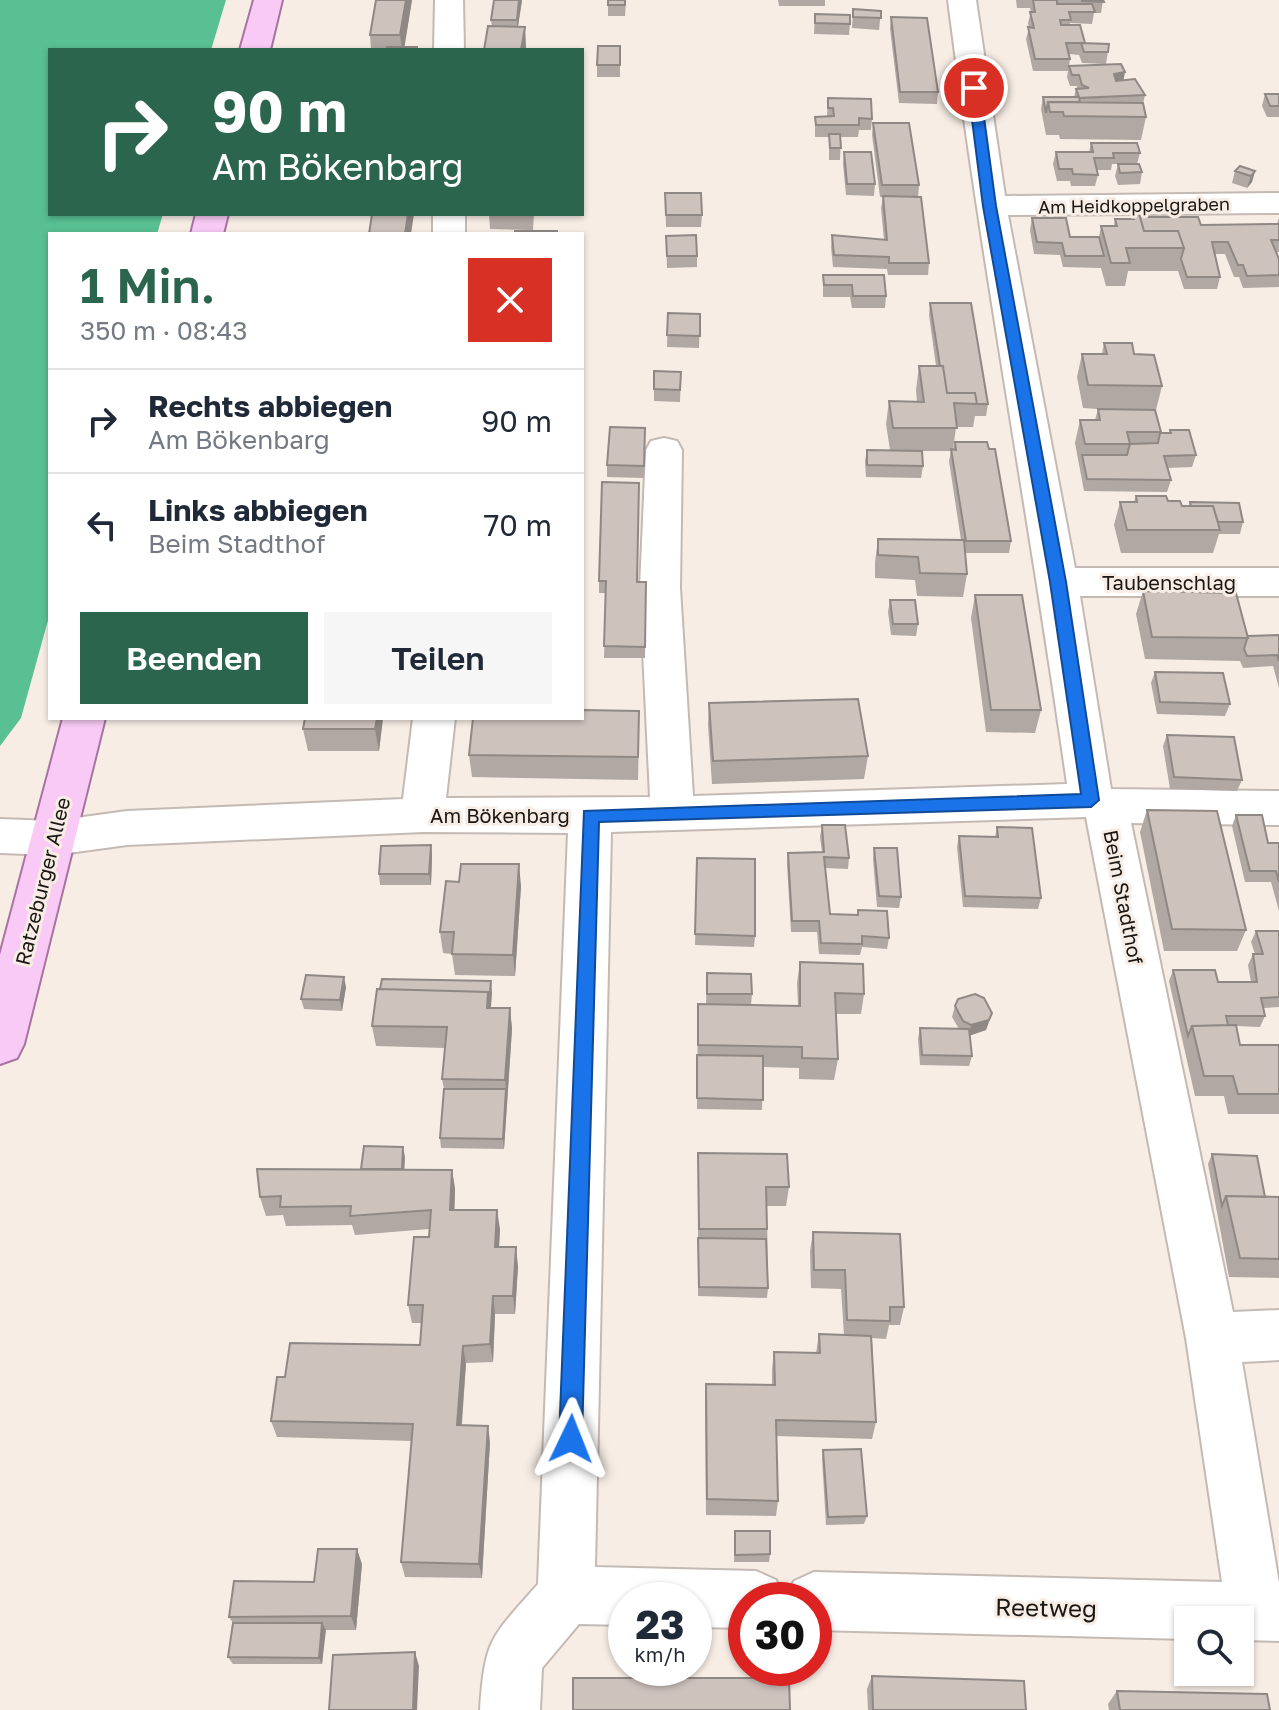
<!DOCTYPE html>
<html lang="de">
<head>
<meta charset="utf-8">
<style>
	body { margin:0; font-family:"Golos Text",sans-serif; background:#f6f6f7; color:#1f2937; height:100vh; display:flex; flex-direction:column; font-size:30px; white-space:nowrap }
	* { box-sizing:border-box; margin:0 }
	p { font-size:26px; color:#747a83 }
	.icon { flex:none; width:44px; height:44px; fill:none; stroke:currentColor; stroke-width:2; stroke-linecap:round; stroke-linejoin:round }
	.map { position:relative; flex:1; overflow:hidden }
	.sheet { position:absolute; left:48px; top:232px; width:536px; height:488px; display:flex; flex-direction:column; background:#fff; border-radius:0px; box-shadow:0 2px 6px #0004 }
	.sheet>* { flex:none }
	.top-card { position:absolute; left:48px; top:48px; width:536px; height:168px; border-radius:0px; box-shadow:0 2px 6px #0004; background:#2c654e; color:#fff; overflow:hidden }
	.tools { position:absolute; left:1174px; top:1606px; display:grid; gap:16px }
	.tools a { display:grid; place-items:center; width:80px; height:80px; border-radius:0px; background:#fff; box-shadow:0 2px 6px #0004; font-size:40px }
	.speed { position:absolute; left:608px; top:1582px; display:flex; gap:16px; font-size:40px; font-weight:700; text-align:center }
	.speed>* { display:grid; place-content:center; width:104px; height:104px; border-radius:50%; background:#fff; box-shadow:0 2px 6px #0004; line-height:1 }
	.speed small { font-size:20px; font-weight:400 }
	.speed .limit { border:12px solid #d22; background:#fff; color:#111 }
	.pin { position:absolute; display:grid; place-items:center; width:68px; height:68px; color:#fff; margin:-34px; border:4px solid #fff; border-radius:50%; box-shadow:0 2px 8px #0007 }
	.me { position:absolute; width:88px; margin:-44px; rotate:2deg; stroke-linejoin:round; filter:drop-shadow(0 0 6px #0008) }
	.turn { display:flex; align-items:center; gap:28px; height:168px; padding:0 32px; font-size:36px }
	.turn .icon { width:104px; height:104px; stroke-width:2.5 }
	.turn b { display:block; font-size:56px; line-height:68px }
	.round { display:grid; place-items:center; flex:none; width:84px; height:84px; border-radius:0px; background:#f6f6f7 }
	.summary { display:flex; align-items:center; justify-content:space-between; height:136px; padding:0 32px }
	h1 { font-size:48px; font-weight:600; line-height:60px; color:#2c654e }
	.action { display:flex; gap:16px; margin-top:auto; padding:16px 32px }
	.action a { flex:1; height:92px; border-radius:0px; background:#2c654e; color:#fff; font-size:32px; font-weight:600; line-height:92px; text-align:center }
	.action a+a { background:#f6f6f7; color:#1f2937 }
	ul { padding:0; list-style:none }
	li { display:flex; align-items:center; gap:24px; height:104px; padding:0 32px; border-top:2px solid #e0e1e3 }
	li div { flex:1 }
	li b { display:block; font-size:30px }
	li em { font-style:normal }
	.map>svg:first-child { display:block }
</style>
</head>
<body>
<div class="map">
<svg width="1279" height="1710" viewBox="0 0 1279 1710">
	<rect width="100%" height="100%" fill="#f7ede5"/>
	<path fill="#58c093" d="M0 0H226L211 50H50V214H163L157 234H50V613L21 718 0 746Z"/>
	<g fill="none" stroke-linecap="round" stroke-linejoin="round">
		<g stroke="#c4bab3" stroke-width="4">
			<path id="minor" d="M435 0H463L464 50H434Z
				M948 0H976L1005 196 1279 193V213L1008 215 1075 568H1279V596H1080L1111 789 1279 791V825L1131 823 1233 1312 1279 1310V1360L1242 1362 1279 1583V1641L1240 1640V1620H1188V1639L814 1630V1600H786L794 1581 814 1572 1222 1582 1186 1338 1086 817 611 832 595 1567 756 1571 776 1580 785 1600H746V1628L694 1627V1600H626V1625L579 1624 542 1668 540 1710H480C485 1637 491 1638 538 1584L568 833 423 832 127 845 54 855 0 853V819L54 821 127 811 403 799 413 718H455L446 798 650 797 640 588 646 450 651 441 664 438 677 441 682 450 680 588 693 796 1067 784C1030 522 981 262 948 0Z
				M433 214H465V234H433Z"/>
		</g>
		<g stroke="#a774a2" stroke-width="4">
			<path id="major" d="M254 0H282L270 50H240Z
				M196 214H228L223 234H191Z
				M63 718H105L24 1044 17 1058 0 1064V955Z"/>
		</g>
		<use href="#minor" fill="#fff" fill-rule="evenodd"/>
		<use href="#major" fill="#f8caf5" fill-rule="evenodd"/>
	</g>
	<path fill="#b1a7a3" d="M412 0 404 47 418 50H371L370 35Z
		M494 0H522L518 27H525L526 50H484L492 27 491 20Z
		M608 0H626L625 16H608Z
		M778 0H825V6H779Z
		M1016 0H1103L1101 13H1094L1092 24 1070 23V25L1085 43 1109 44 1106 64 1082 63 1079 55 1069 54 1070 59 1069 66 1123 80 1145 95 1143 104 1146 117 1141 140 1060 139 1059 135H1046L1041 109 1043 97H1074L1076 89H1077V86H1070L1067 77 1068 71H1033L1026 39 1029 28 1028 23 1031 12 1030 8H1017Z
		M853 9 881 11 879 30 852 28Z
		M815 14 850 24 849 35 814 34Z
		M891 17 938 92 937 104 899 103 890 29Z
		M620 46V77H597V65Z
		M1265 94H1279V117H1267L1262 106Z
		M828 98 872 119 871 130H859L858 137H841L840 160H829V137H815V117L827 116Z
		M873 123 919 185 918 197 929 263 928 275H888L887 269 833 267 831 247 832 235 884 240 881 208 883 197H880L872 135Z
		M1091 143 1140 153 1137 164 1142 172 1140 184 1118 185 1115 176 1118 164H1112L1111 170H1097L1098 175 1095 186H1071L1070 181H1057L1053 164 1056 152H1089Z
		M844 152 875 184 874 196 846 195 843 164Z
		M1235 171H1255L1252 182 1247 188 1232 183Z
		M665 193 702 215 701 227H666Z
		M489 214H534L533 230 490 229Z
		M1132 214 1140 217 1201 225 1277 224 1279 218V252H1276L1279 259V287L1243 288 1239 277H1234L1225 254H1215L1220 277 1217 289H1184L1178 271H1128L1125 286H1106L1101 268 1063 267 1060 255 1034 254 1030 230 1032 218 1070 237H1099L1101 226H1114L1115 219H1131Z
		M666 236 697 256V267L667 268Z
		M823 275 886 296 885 308H852L850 297H823Z
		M930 303 988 404 986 416H975L973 427H956L953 450 955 442 1011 541 1009 553H965L967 574 963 597 917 596 915 580 875 578V562L878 539 961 540 949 461 951 451H922L923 466 921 478 866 477 865 461 867 450H890L886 424 889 401 917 402 916 390 919 366H936L929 315Z
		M668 313 700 314 699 348 667 347Z
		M1104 343 1134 354 1162 386 1156 410 1160 433H1169L1170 430 1196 455 1192 467 1168 468 1171 480 1167 492 1084 491 1075 443 1080 420H1095L1098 409 1083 408 1077 377 1082 354H1102Z
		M654 371 681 372 680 402 654 401Z
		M645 428 644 478 607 477V465Z
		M1136 496 1168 501 1182 506H1189L1190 502 1243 522 1240 534H1219L1213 553H1121L1114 525 1120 502H1134Z
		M599 581 646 582 645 658H604L606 593H599Z
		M1143 591 1248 636 1279 635V688L1273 666 1243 668 1240 661 1145 659 1136 614Z
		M975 595 1041 710 1035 733 986 732 971 618Z
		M890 600 918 624 916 636 891 635 888 612Z
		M1155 672 1230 704 1225 716 1157 714 1151 683Z
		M709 703 868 756 864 779 712 784 708 725Z
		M305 718H383L379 751H308L303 729Z
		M639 733 638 780 472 777 469 755Z
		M1167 735 1242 780 1237 791 1170 789 1163 746Z
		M1147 810 1246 930 1237 951H1164L1140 832Z
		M1236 815 1268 843H1279V911L1271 882H1245L1232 826Z
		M822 825 849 858 848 869 825 868 830 914 858 915V910L889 938 887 949 862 947 860 955 819 954 817 932H791L787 864 788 853 822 852 820 837Z
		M997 827 1041 898 1038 909 963 907 957 847 959 836 995 837Z
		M431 845 432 856 431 885H380L379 874Z
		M874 848 901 897 899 908 877 907 873 859Z
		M697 858 755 936 754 947 695 945Z
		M521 886 515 976 455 975 452 954 443 953 440 932Z
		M1256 931H1279V1007L1264 1008 1265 1016 1260 1027 1236 1026 1240 1045H1279V1114H1228L1224 1096H1195L1169 981 1173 970 1218 982H1251L1248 965 1253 954H1255L1251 942Z
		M800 962 864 994 861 1014H836L838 1059 834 1080 799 1079V1068L763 1067 762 1110 697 1109 698 1004H706L707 973 752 994 751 1005 798 1006 797 983Z
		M346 987 342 1011 304 1009 301 999Z
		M492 992 491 1008H510L512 1029 504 1149 441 1148 440 1138 444 1089 442 1079 445 1048 376 1046 372 1026Z
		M955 1006 992 1013 986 1030 969 1035 972 1056 969 1066 920 1065 918 1039 920 1028 959 1029 952 1017Z
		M698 1153 789 1187 786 1206H767L768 1288 767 1298 698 1296Z
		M1212 1154 1265 1197H1279V1278L1229 1277 1208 1164Z
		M405 1157 404 1170H452L455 1189 454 1210 500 1229 499 1247 518 1266 515 1314H495L493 1362 466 1363 462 1425 490 1442 482 1578 405 1577 401 1562 412 1441 277 1437 271 1421 285 1377 420 1345 422 1323H412L408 1305 429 1237V1229L355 1235 352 1225 286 1226 283 1215 266 1216 260 1197Z
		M813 1232 904 1307 900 1325H889L886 1339 872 1338 876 1422 872 1439 776 1436 778 1501 776 1516 706 1515 705 1401 706 1384 772 1385V1369L774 1352 816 1353 819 1334 844 1335 841 1289 811 1288 810 1251Z
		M823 1450 867 1516 864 1524 826 1525 822 1458Z
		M735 1531 770 1554 769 1562H734Z
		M362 1564 356 1630H325L322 1664H233L228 1657 233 1623 229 1617Z
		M872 1676 1026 1710H868L867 1689Z
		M1117 1691 1270 1710H1109L1108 1704Z"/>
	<path fill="#908884" d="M406 0H412L404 50H402L400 35Z
		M519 0H522L517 32V20Z
		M525 27 526 50H521Z
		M1125 72 1123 83 1112 86 1114 74Z
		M1255 171 1252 182 1247 188 1251 176Z
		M408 214H414L411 234H405Z
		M377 718H383L379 751 375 729Z
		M431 845 432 856 431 885 429 874Z
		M519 864 521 886 515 976 513 955Z
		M344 977 346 987 342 1011 340 1000Z
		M491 981 492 992 489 1028 487 1008 488 992Z
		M510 1008 512 1029 504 1149 503 1139 506 1089 505 1080Z
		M992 1013 986 1030 969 1036 971 1025Z
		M403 1147 405 1157 403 1188 401 1178Z
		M452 1170 455 1189 454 1229 450 1210Z
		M497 1210 500 1229 498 1265 495 1247Z
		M516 1247 518 1266 515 1314 513 1296Z
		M493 1296 495 1314 493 1362 490 1344Z
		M463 1346 466 1363 460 1442 457 1425Z
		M488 1426 490 1442 482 1578 479 1564Z
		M357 1549 362 1564 356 1630 351 1616Z
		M322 1623 326 1630 322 1664 319 1658Z
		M415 1652 419 1666 417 1710H413Z"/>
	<path fill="#cec2bd" stroke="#908884" stroke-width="2" d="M376 0H406L400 35H370Z
		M494 0H519L517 20H491Z
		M608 0H625V5H608Z
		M1033 0H1057V4H1092L1095 12H1069L1071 20H1060L1061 25H1080L1085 43H1066L1070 59H1035L1028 27 1034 28 1030 12H1035Z
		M1082 0H1103L1104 2 1082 1Z
		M853 9 881 11V18L853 17Z
		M815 14 850 15V24L815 23Z
		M891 17 927 18 938 92H900Z
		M488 26 525 27 521 50H484Z
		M1081 43 1109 44 1108 52H1084Z
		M598 46H620V65H597Z
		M387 47H417V50H386Z
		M1121 64 1125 72 1114 74 1116 81 1135 79 1145 95 1079 98 1080 102H1048L1046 113 1043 97H1079L1076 89 1089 88 1082 85 1079 75H1072L1069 66Z
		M1265 94H1279V106H1270Z
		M828 98 871 99 872 119 859 118V125H816L815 117 834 116 833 108H828Z
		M1048 102 1143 103 1146 117 1064 116 1063 112H1050Z
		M873 123H909L919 185H882Z
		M829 134H840L841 148H830Z
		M1091 143H1137L1140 153H1113L1114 158H1094L1098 175 1073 174 1072 169H1059L1056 152H1093Z
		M844 152H871L875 184H847Z
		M1118 164H1139L1142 172 1120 173Z
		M1240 166 1255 171 1251 176 1235 171Z
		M665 193H701L702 215H666Z
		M883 196 921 197 929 263H889V257L834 255 832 235 887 240Z
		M372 214H408L405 234H369Z
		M1132 214H1139L1144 231H1178L1184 248H1126L1130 263H1111L1101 226H1117L1115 219H1134Z
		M1140 217H1198L1201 225 1279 224V240H1271L1279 259V275L1247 276 1243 265H1238L1228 242H1212L1220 277H1187L1181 259 1184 248 1178 231H1144Z
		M1032 218H1066L1070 237H1099L1104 256H1065L1062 243 1037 242Z
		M515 231H557V234H515Z
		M696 235 697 256H667L666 236Z
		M823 275H884L886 296H853L852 285H824Z
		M930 303H971L988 404H977L975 393H947L943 366H940Z
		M668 313 700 314V336L667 335Z
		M1104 343H1132L1134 354 1154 355 1162 386 1088 385 1082 354H1107Z
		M919 366H943L947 393H975L977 404 954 403 957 428H893L889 401 924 402Z
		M654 371 681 372 680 390 654 389Z
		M1098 409 1155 410 1161 432H1127L1130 444H1085L1080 420H1100Z
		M610 427 645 428 644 466 607 465Z
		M1170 430H1189L1196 455 1164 456 1171 480 1087 479 1082 455H1127L1130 444 1158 443 1160 433H1171Z
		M955 442H987L989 449H995L1011 541H966L951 449 956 450Z
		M867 450 922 451 923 466 867 465Z
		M602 482 639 483 637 582H646L645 647 604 646 606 581H599Z
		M1136 496H1166L1168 501H1180L1182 506H1213L1220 530H1127L1120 502H1137Z
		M1190 502 1239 503 1243 522H1218L1213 506H1191Z
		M878 539 964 540 967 574 920 573 918 557 878 555Z
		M1143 591 1236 593 1248 638 1152 637Z
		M975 595H1022L1041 710H991Z
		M890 600H915L918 624H893Z
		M1279 635V661L1277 655 1247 656 1244 649 1248 636Z
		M1155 672 1223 673 1230 704 1160 702Z
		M858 699 868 756 713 761 709 703Z
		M582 710 639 711 638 757 469 755 473 718H582Z
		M305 718H377L375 729H303Z
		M1167 735 1234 737 1242 780 1174 777Z
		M1147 810 1217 811 1246 930 1172 929Z
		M1236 815H1262L1268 843H1279V882L1276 871H1250Z
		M822 825H845L849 858 824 857 830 914 858 915V910L887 911 889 938 862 936V944L821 943 819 921H792L788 853 824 852Z
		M997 827 1032 828 1041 898 965 896 959 836 998 837Z
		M431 845 429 874H379L381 846Z
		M874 848H897L901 897 879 896Z
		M697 858 755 859V936L695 934Z
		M461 864H519L513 955 452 954 454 932H440L446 881 459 882Z
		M1256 931H1279V997L1261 998 1265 1016H1226L1228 1025 1192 1026 1188 1036 1173 970H1215L1218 982H1257L1253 954H1263Z
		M800 962 863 964 864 994 835 993 838 1059 802 1058V1047L698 1045V1004L800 1006Z
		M707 973 751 974 752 994H707Z
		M306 975 344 977 340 1000 301 999Z
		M382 979 491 981 489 1002 488 992 380 989Z
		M377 989 488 992 487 1008H510L505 1080 442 1079 447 1027 372 1026Z
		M975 994 984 998 992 1013 989 1020 971 1025 963 1021 955 1006 958 999Z
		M1236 1025 1240 1045H1279V1094H1238L1233 1076H1204L1192 1026Z
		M920 1028 969 1029 972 1056 922 1055Z
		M697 1055 763 1056V1100L697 1098Z
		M444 1089H506L503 1139 440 1138Z
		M364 1146 403 1147 402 1169H361Z
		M698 1153 787 1154 789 1187H766L767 1229H699Z
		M1212 1154 1257 1156 1265 1197 1226 1196 1222 1206Z
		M257 1169 452 1170 450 1210H497L495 1247H516L513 1296H493L490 1344 463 1346 457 1425 488 1426 479 1564 401 1562 413 1424 271 1421 277 1377H285L290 1343 420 1345 423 1305H408L414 1237H429L431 1210 350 1216 351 1206 280 1207 281 1196 260 1197Z
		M1226 1196 1279 1197V1259L1240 1258Z
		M813 1232 900 1234 904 1307H890V1321L847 1320 845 1270H814Z
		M698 1238 766 1239 768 1288 699 1287Z
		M819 1334 871 1336 876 1422 776 1420 778 1501 707 1499 706 1384 775 1385 774 1352 820 1353Z
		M861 1449 867 1516 828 1517 823 1450Z
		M735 1531H770V1554L735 1555Z
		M318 1549H357L351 1616 229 1617 234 1581 314 1582Z
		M233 1623H322L319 1658 228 1657Z
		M415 1652 413 1710H329L333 1655Z
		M872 1676 1024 1681 1026 1710H873Z
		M573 1678H789L790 1710H573Z
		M1117 1691 1267 1694 1270 1710H1120Z"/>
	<path fill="#1a73e8" stroke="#114b97" stroke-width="2" d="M974 85 980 88 996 206 1066 582 1099 800 1091 807 599 822 582 1439 579 1447 571 1450 563 1447 559 1439 584 811 1081 794 1050 582 983 206 968 88Z"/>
	<g text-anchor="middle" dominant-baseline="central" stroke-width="6" stroke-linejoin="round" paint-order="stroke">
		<g font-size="18" fill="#1a1714" stroke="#f7ede5">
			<text transform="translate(1134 205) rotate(-1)">Am Heidkoppelgraben</text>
		</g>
		<g font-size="20" fill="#1a1714" stroke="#f7ede5">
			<text x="1169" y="582">Taubenschlag</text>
			<text x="500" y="815">Am Bökenbarg</text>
			<text transform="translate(42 881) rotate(-76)">Ratzeburger Allee</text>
			<text transform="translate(1124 897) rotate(79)">Beim Stadthof</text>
		</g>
		<g font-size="24" fill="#1a1714" stroke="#f7ede5">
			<text transform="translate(1046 1607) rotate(1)">Reetweg</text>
		</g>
	</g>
</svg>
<div class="tools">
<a><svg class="icon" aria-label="search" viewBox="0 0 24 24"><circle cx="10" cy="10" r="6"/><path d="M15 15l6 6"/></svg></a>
</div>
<div class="speed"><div>23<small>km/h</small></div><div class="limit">30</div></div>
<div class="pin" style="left:974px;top:88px;background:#d93025"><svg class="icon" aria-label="arrive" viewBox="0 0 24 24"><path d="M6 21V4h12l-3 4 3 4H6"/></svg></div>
<svg class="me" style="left:571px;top:1439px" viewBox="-20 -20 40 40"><path d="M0-17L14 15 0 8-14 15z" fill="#1a73e8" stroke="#fff" stroke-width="4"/></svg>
<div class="top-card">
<div class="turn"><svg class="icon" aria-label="right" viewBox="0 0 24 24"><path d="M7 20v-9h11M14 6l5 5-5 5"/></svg><div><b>90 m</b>Am Bökenbarg</div></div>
</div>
<section class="sheet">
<div class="summary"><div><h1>1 Min.</h1><p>350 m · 08:43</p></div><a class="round" style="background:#d93025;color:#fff"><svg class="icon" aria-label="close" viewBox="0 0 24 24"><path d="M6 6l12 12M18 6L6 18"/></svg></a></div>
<ul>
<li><svg class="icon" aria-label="right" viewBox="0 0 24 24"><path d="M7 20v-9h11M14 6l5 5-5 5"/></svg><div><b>Rechts abbiegen</b><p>Am Bökenbarg</p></div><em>90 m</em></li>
<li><svg class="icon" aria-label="left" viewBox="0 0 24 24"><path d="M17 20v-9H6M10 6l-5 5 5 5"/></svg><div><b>Links abbiegen</b><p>Beim Stadthof</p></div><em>70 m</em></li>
</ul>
<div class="action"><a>Beenden</a><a>Teilen</a></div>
</section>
</div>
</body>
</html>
